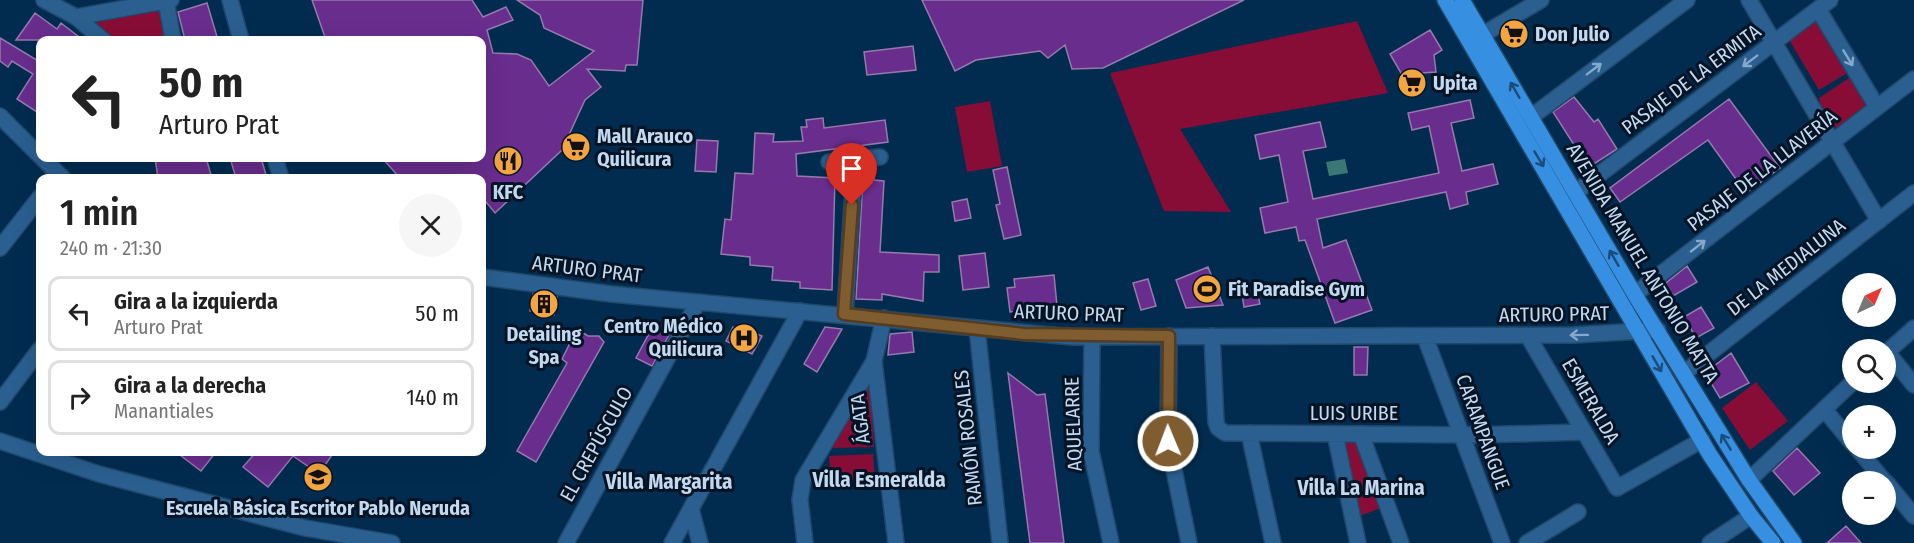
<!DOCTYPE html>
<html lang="es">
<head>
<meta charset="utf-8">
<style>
	body { margin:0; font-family:"Fira Sans Condensed",sans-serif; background:#f6f6f6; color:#222; height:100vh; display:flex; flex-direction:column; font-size:22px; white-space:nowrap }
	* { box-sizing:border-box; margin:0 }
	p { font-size:20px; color:#767676 }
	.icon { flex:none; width:33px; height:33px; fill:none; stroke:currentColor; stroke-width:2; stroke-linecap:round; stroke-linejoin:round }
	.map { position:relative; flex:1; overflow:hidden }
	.details { position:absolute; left:36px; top:174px; width:450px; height:282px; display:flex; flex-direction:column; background:#fff; border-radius:12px; box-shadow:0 6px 24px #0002 }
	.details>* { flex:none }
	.top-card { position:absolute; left:36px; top:36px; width:450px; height:126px; border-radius:12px; box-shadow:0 6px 24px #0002; background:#fff; color:#222; overflow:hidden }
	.needle { width:39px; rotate:44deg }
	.fabs { position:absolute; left:1842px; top:273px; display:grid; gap:12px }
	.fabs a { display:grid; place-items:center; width:54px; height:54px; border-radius:50%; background:#fff; box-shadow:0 6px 24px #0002; font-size:30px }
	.pin { position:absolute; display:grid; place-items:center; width:51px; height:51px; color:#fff; margin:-62px -26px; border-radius:50% 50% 50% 0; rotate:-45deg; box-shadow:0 0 6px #0007 }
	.pin .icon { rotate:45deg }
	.me { position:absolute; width:66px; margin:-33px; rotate:359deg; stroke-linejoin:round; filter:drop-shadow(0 0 4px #0008) }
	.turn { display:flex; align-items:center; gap:21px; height:126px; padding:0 24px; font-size:27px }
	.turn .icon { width:78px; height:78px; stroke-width:2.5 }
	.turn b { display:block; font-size:42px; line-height:51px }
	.round { display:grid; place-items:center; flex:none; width:63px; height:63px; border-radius:32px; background:#f6f6f6 }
	.head { display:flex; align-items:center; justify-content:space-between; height:102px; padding:0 24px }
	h1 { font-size:36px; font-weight:600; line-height:45px }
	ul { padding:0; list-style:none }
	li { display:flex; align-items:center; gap:18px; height:75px; margin:0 12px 9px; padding:0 12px; border:3px solid #e0e0e0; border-radius:12px }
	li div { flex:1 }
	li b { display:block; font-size:22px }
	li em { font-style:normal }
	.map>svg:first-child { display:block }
</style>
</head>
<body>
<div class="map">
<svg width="1914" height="543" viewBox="0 0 1914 543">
	<rect width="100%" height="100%" fill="#012c50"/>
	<path fill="#870d36" d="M160 9 167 40H114L90 21Z
		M1818 20 1849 72 1819 90 1788 38Z
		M1357 21 1388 93 1180 129 1231 212 1164 211 1110 73Z
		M1855 74 1876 106 1838 131 1821 106 1819 98Z
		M990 101 1002 166 967 172 955 107Z
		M870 381 874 447 831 448Z
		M1756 382 1788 421 1750 450 1722 408Z
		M1341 442H1358L1381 508 1355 518Z
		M873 454 875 479 831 482 829 456Z"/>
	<path fill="#3b7773" d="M1345 159 1348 173 1329 176 1326 162Z"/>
	<path fill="#692d8e" stroke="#957aab" stroke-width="1.5" d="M312 0H472L483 17 506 7 513 20 487 30 493 53 517 54 531 60 549 86 594 51 544 28 540 15 517 0H643L637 65H626L625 71 587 69 601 87 585 100 562 150 495 213 482 197V178H400L382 158H482V40H326Z
		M922 0H1244L1103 68 1072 69 1065 45 1048 58 1040 51 976 60 955 71Z
		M207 3 218 40H185L178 12Z
		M35 13 57 29 61 23 83 40H16Z
		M1430 30 1442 50 1434 55 1436 72 1421 73 1422 89 1403 90 1401 73 1390 54Z
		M0 38 40 62V114L17 99 33 74 12 61 8 67 0 61Z
		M913 46 916 70 867 75 864 52Z
		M1574 97 1594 122 1598 119 1617 149 1583 171 1573 155 1578 151 1553 112Z
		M1729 99 1780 168 1746 193 1708 140 1620 202 1610 188Z
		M1470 100 1474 118 1451 123 1462 171 1493 164 1498 184 1466 192 1468 204 1450 209 1446 192 1317 219 1323 248 1346 240 1372 310 1335 323 1305 240 1299 241 1296 227 1265 233 1260 208 1288 202 1279 155 1260 159 1255 135 1320 122 1326 147 1303 151 1313 199 1439 173 1429 126 1412 130 1408 113Z
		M823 118 824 128 885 120 888 142 796 154 797 176 835 178 832 290 800 288V282L772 280 773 267 750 265V257L721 254 725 219 731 220 735 173 753 174 755 133 774 134 773 142 803 141 801 127H807L806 120Z
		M697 140 718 141 716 172 695 171Z
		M155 158H206L212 178H158Z
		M230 158H261L267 178H236Z
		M1007 167 1021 235 1004 239 996 205 1000 204 993 170Z
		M863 179 884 181 880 252 939 255V272H924L923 301 882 294V300L856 299Z
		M967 199 971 218 955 221 952 202Z
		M985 253 989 287 963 290 959 256Z
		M1687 266 1697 282 1673 296 1666 283Z
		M1208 267 1223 305 1186 308 1176 280Z
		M1054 275 1058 316 1037 318 1036 309 1010 312 1007 288 1015 287 1014 279Z
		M1148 279 1156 306 1141 310 1133 283Z
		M1257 292 1260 304 1244 307 1242 294Z
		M533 294 557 297 554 315 530 311Z
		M1701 307 1714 328 1696 338 1684 317Z
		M662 325 674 326 652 366 636 358 652 328 659 331Z
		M739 326 762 336 752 354 726 341 733 327 737 329Z
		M825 327 842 329 817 372 804 364Z
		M577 329 588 336H599L604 342 536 462 517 451 567 363 562 359Z
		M912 332 914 352 888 355 890 334Z
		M1354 347H1368L1367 375H1354Z
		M1731 353 1749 383 1720 398 1705 373Z
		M1008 373 1037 395 1045 394 1064 543H1030Z
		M1797 448 1820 473 1794 495 1773 471Z
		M176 452H216L201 471Z
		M256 452H334L319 474 293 456 268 487 243 467Z
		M1846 526 1861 543H1827Z"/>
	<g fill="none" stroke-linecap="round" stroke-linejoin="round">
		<g stroke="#20486a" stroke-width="18">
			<path id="minor" d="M44 0 76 17 171 0
				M1749 0 1879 221
				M166 1 173 40
				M1818 9 1877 107
				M76 17 103 40
				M1482 35 1541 0
				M1531 117 1687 0
				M829 162 880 157
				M1576 192 1830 0
				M0 248 40 197
				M1635 294 1914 79
				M845 314 855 159
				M1169 336 1168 441 1189 543
				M1212 336 1216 422 1218 428 1225 433 1476 435 1584 432
				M1528 336 1617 488 1702 440
				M1092 337 1091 451 1111 543
				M1887 352 1914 385
				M1886 353 1914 328
				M874 361 896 543
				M1684 373 1914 193
				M0 402 40 349
				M1824 409 1852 443
				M1249 433 1273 543
				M1335 434 1358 543
				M1361 434 1401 543
				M0 441 99 474 305 528 392 543
				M1857 448 1885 482
				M1749 480 1853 382
				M1886 482 1914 516
				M691 509 700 543
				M566 543 698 302
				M672 543 800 311
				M805 543 800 500 803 480 874 361 884 318
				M1527 543 1578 512
				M1710 543 1751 516"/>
		</g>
		<g stroke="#20486a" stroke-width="18">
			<path id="tertiary" d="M230 0 241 40
				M0 116 40 156
				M42 158 63 178
				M275 158 281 178
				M482 277 611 294 1073 337 1574 335 1658 330
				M977 328 1000 543
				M1425 337 1502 543"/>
		</g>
		<g stroke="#20486a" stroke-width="18">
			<path id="primary" d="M1445 0 1710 455 1751 516 1773 543
				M1462 0 1638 300 1749 480 1794 543"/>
		</g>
		<use href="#minor" stroke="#2a5f90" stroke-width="15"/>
		<use href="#tertiary" stroke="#2a5f90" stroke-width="15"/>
		<use href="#primary" stroke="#368fe0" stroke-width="15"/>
	</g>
	<defs><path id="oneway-shaft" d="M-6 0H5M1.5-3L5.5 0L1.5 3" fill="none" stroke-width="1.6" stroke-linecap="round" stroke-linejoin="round" transform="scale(1.5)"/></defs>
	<g stroke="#86a8ca">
		<use href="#oneway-shaft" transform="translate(1848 58) rotate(59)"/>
		<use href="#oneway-shaft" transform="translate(1750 61) rotate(143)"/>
		<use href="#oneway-shaft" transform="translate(1594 69) rotate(-37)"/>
		<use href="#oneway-shaft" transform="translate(1698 246) rotate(-38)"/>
		<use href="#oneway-shaft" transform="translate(1579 335) rotate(179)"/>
	</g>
	<g stroke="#1b4b79">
		<use href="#oneway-shaft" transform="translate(1515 90) rotate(-120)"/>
		<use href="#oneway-shaft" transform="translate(1539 159) rotate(59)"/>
		<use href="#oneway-shaft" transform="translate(1614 258) rotate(-120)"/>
		<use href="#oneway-shaft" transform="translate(1657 364) rotate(60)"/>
		<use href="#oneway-shaft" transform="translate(1726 442) rotate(-121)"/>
	</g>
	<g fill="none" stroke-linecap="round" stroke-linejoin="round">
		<g stroke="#533c1f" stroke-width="15">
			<path id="route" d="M852 205 844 314 1024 334 1169 336 1168 441"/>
		</g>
		<use href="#route" stroke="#805d30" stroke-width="10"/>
	</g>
	<defs>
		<g id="supermarket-disc" transform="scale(1.5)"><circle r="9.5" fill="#f2a541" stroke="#051424"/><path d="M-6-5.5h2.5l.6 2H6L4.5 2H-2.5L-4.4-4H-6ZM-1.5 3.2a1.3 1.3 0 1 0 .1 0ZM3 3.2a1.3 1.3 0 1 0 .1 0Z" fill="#111"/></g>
		<g id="restaurant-disc" transform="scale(1.5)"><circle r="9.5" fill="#f2a541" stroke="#051424"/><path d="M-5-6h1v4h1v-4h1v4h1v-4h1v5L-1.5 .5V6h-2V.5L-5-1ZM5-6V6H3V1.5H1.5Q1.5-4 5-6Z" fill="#111"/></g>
		<g id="stadium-disc" transform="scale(1.5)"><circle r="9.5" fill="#f2a541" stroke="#051424"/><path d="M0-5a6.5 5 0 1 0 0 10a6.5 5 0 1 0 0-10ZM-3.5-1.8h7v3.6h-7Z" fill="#111"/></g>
		<g id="building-disc" transform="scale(1.5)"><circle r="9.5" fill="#f2a541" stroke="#051424"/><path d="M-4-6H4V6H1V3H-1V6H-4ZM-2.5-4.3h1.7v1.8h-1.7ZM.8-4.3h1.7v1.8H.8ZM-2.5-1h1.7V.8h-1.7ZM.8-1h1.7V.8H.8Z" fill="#111"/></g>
		<g id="hospital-disc" transform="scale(1.5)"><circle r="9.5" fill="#f2a541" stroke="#051424"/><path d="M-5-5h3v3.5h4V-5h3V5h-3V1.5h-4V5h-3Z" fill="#111"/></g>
		<g id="school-disc" transform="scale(1.5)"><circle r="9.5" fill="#f2a541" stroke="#051424"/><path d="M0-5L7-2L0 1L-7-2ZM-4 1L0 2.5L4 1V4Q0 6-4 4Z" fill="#111"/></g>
	</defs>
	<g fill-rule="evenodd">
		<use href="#supermarket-disc" x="1514" y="34"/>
		<use href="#supermarket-disc" x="1412" y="83"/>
		<use href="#supermarket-disc" x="576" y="147"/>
		<use href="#restaurant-disc" x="508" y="161"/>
		<use href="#stadium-disc" x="1207" y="289"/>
		<use href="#building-disc" x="544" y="304"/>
		<use href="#hospital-disc" x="744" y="338"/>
		<use href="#school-disc" x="318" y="477"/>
	</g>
	<g text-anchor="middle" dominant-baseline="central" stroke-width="6" stroke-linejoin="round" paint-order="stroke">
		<g font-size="20" font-weight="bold" fill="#c3d9f0" stroke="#051424" text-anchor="start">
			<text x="1535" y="34">Don Julio</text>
			<text x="1433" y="83">Upita</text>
			<text x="597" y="136">Mall Arauco<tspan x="597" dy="23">Quilicura</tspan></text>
			<text x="508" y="192" text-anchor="middle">KFC</text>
			<text x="1228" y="289">Fit Paradise Gym</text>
			<text x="723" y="326" text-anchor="end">Centro Médico<tspan x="723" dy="23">Quilicura</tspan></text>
			<text x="544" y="334" text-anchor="middle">Detailing<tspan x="544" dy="23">Spa</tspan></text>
			<text x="318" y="508" text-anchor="middle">Escuela Básica Escritor Pablo Neruda</text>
		</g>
		<g font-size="20" fill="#c3d9f0" stroke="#051424">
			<text transform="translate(1691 79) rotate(-37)">PASAJE DE LA ERMITA</text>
			<text transform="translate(1762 170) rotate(-38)">PASAJE DE LA LLAVERÍA</text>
			<text transform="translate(1643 263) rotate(59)">AVENIDA MANUEL ANTONIO MATTA</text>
			<text transform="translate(1786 267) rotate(-38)">DE LA MEDIALUNA</text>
			<text transform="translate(587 269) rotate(7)">ARTURO PRAT</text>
			<text transform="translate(1069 313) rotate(2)">ARTURO PRAT</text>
			<text transform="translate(1554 314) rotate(-1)">ARTURO PRAT</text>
			<text transform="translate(1591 401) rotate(60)">ESMERALDA</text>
			<text x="1354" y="413">LUIS URIBE</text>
			<text transform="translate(860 419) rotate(-97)">ÁGATA</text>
			<text transform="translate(1073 424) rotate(-92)">AQUELARRE</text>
			<text transform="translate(1483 432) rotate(70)">CARAMPANGUE</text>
			<text transform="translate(968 438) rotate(-96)">RAMÓN ROSALES</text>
			<text transform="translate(596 444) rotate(-61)">EL CREPÚSCULO</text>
		</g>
		<g font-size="21" font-weight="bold" fill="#c3d9f0" stroke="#051424">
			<text x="879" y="480">Villa Esmeralda</text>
			<text x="669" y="482">Villa Margarita</text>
			<text x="1361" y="488">Villa La Marina</text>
		</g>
	</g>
</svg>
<div class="fabs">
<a><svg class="needle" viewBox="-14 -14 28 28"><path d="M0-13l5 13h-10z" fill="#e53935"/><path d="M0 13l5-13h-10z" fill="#767676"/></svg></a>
<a><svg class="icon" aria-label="search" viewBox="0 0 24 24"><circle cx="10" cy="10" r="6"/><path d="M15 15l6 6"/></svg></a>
<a>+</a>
<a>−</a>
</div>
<div class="pin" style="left:852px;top:205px;background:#d93025"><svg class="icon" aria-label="arrive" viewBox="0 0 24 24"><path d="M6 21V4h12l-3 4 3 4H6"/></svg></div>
<svg class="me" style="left:1168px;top:441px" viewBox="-20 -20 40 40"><circle r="17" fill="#805d30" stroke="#fff" stroke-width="3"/><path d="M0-11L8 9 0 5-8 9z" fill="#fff"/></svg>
<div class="top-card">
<div class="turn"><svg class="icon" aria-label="left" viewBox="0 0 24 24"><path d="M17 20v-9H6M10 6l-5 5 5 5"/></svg><div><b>50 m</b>Arturo Prat</div></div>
</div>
<section class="details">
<div class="head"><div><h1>1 min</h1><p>240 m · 21:30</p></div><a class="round"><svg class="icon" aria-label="close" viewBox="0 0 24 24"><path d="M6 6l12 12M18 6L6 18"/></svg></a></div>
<ul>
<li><svg class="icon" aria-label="left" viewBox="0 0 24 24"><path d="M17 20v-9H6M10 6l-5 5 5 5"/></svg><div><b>Gira a la izquierda</b><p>Arturo Prat</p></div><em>50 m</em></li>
<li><svg class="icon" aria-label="right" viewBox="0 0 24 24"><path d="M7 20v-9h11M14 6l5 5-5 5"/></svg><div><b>Gira a la derecha</b><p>Manantiales</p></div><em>140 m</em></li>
</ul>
</section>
</div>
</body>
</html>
